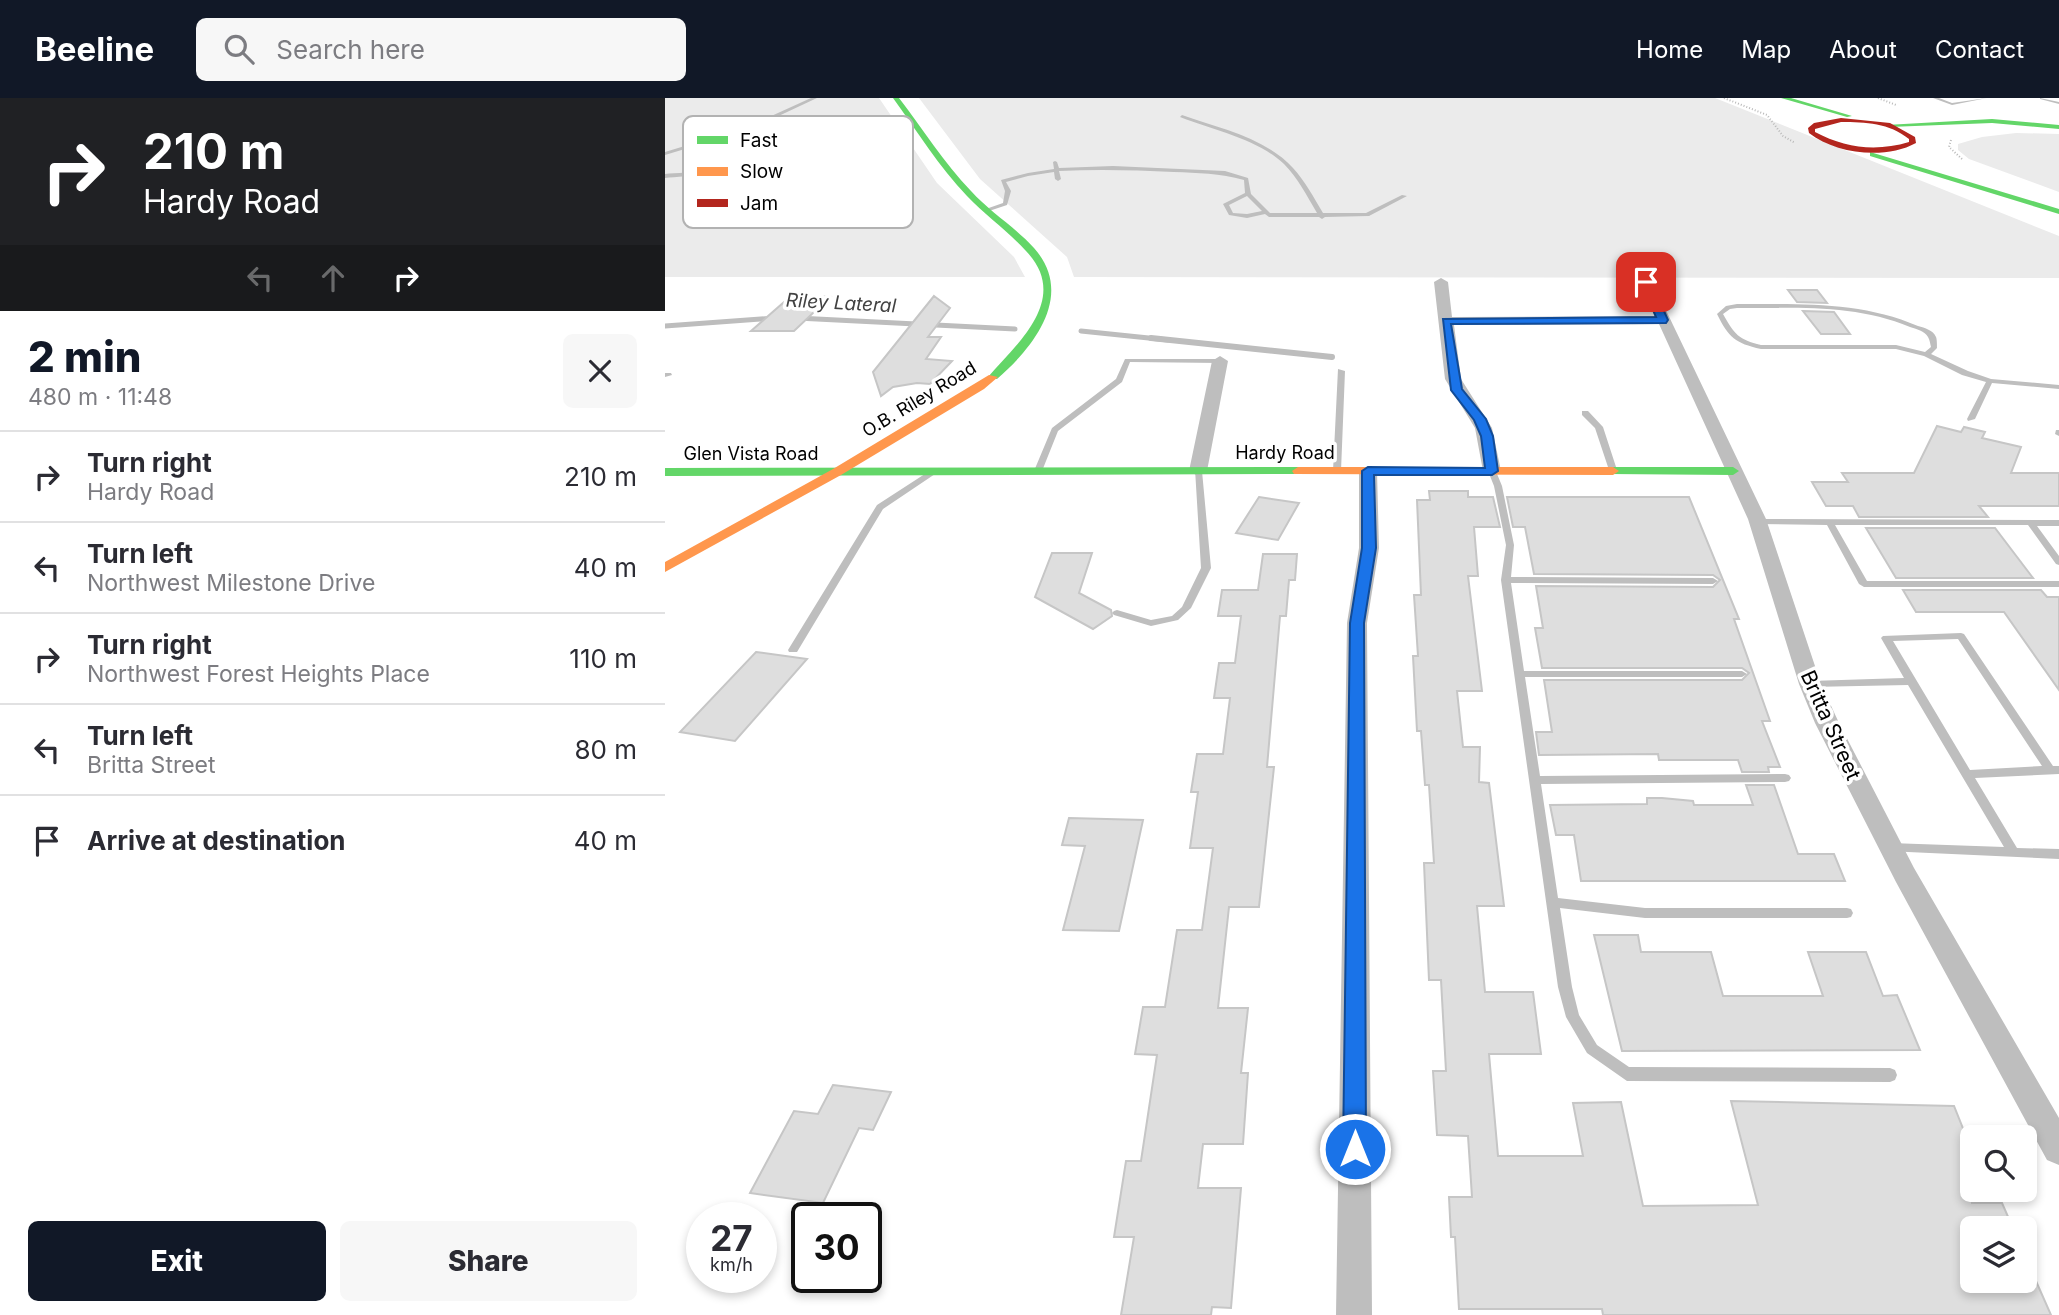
<!DOCTYPE html>
<html lang="en">
<head>
<meta charset="utf-8">
<style>
	body { margin:0; font-family:Inter,sans-serif; background:#f7f7f7; color:#2b2b33; height:100vh; display:flex; flex-direction:column; font-size:26px; white-space:nowrap }
	* { box-sizing:border-box; margin:0 }
	p { font-size:23px; color:#7c7c81 }
	.icon { flex:none; width:38px; height:38px; fill:none; stroke:currentColor; stroke-width:2; stroke-linecap:round; stroke-linejoin:round }
	.map { position:relative; flex:1; overflow:hidden }
	.side { display:flex; flex-direction:column; background:#fff; width:665px }
	.side>* { flex:none }
	.top-card { background:#202124; color:#fff; overflow:hidden }
	.buttons { position:absolute; left:1295px; top:1027px; display:grid; gap:14px }
	.buttons a { display:grid; place-items:center; width:77px; height:77px; border-radius:10px; background:#fff; box-shadow:0 4px 10px #0003; font-size:35px }
	.speed { position:absolute; left:21px; top:1104px; display:flex; gap:14px; font-size:35px; font-weight:700; text-align:center }
	.speed>* { display:grid; place-content:center; width:91px; height:91px; border-radius:50%; background:#fff; box-shadow:0 4px 10px #0003; line-height:1 }
	.speed small { font-size:18px; font-weight:400 }
	.speed .limit { border:4px solid #111; border-radius:10px; background:#fff; color:#111 }
	.pin { position:absolute; display:grid; place-items:center; width:60px; height:60px; color:#fff; margin:-30px; border-radius:14px; box-shadow:0 4px 10px #0006 }
	.me { position:absolute; width:77px; margin:-38px; rotate:0deg; stroke-linejoin:round; filter:drop-shadow(0 0 5px #0008) }
	.turn { display:flex; align-items:center; gap:24px; height:147px; padding:0 28px; font-size:32px }
	.turn .icon { width:91px; height:91px; stroke-width:2.5 }
	.turn b { display:block; font-size:49px; line-height:60px }
	.lanes { display:flex; align-items:center; height:66px; padding:0 28px; background:#0003; justify-content:center; gap:35px; direction:ltr }
	.lanes .off { opacity:.35 }
	.round { display:grid; place-items:center; flex:none; width:74px; height:74px; border-radius:10px; background:#f7f7f7 }
	.summary { display:flex; align-items:center; justify-content:space-between; height:119px; padding:0 28px }
	h1 { font-size:42px; font-weight:800; line-height:52px; color:#111827 }
	.cta { display:flex; gap:14px; margin-top:auto; padding:14px 28px }
	.cta a { flex:1; height:80px; border-radius:10px; background:#111827; color:#fff; font-size:28px; font-weight:800; line-height:80px; text-align:center }
	.cta a+a { background:#f7f7f7; color:#2b2b33 }
	ul { padding:0; list-style:none }
	li { display:flex; align-items:center; gap:21px; height:91px; padding:0 28px; border-top:2px solid #e1e1e2 }
	li div { flex:1 }
	li b { display:block; font-size:26px }
	li em { font-style:normal }
	header { display:flex; align-items:center; gap:42px; box-sizing:border-box; height:98px; padding:0 35px; background:#111827; color:#fff }
	header strong { font-size:33px }
	nav { display:flex; gap:38px; margin-inline-start:auto; font-size:24px }
	.search { width:490px; height:63px; background:#f7f7f7; display:flex; align-items:center; gap:18px; box-sizing:border-box; padding:0 24px; border-radius:10px; color:#7c7c81; font-size:26px }
	main { display:flex; flex:1; min-height:0 }
	.map>svg:first-child { display:block }
</style>
</head>
<body>
<header>
<strong>Beeline</strong>
<div class="search"><svg class="icon" aria-label="search" viewBox="0 0 24 24"><circle cx="10" cy="10" r="6"/><path d="M15 15l6 6"/></svg>Search here</div>
<nav><a>Home</a><a>Map</a><a>About</a><a>Contact</a></nav>
</header>
<main>
<section class="side">
<div class="top-card">
<div class="turn"><svg class="icon" aria-label="right" viewBox="0 0 24 24"><path d="M7 20v-9h11M14 6l5 5-5 5"/></svg><div><b>210 m</b>Hardy Road</div></div>
<div class="lanes"><svg class="icon off" aria-label="left" viewBox="0 0 24 24"><path d="M17 20v-9H6M10 6l-5 5 5 5"/></svg><svg class="icon off" aria-label="ahead" viewBox="0 0 24 24"><path d="M12 20V5M6 11l6-6 6 6"/></svg><svg class="icon" aria-label="right" viewBox="0 0 24 24"><path d="M7 20v-9h11M14 6l5 5-5 5"/></svg></div>
</div>
<div class="summary"><div><h1>2 min</h1><p>480 m · 11:48</p></div><a class="round"><svg class="icon" aria-label="close" viewBox="0 0 24 24"><path d="M6 6l12 12M18 6L6 18"/></svg></a></div>
<ul>
<li><svg class="icon" aria-label="right" viewBox="0 0 24 24"><path d="M7 20v-9h11M14 6l5 5-5 5"/></svg><div><b>Turn right</b><p>Hardy Road</p></div><em>210 m</em></li>
<li><svg class="icon" aria-label="left" viewBox="0 0 24 24"><path d="M17 20v-9H6M10 6l-5 5 5 5"/></svg><div><b>Turn left</b><p>Northwest Milestone Drive</p></div><em>40 m</em></li>
<li><svg class="icon" aria-label="right" viewBox="0 0 24 24"><path d="M7 20v-9h11M14 6l5 5-5 5"/></svg><div><b>Turn right</b><p>Northwest Forest Heights Place</p></div><em>110 m</em></li>
<li><svg class="icon" aria-label="left" viewBox="0 0 24 24"><path d="M17 20v-9H6M10 6l-5 5 5 5"/></svg><div><b>Turn left</b><p>Britta Street</p></div><em>80 m</em></li>
<li><svg class="icon" aria-label="arrive" viewBox="0 0 24 24"><path d="M6 21V4h12l-3 4 3 4H6"/></svg><div><b>Arrive at destination</b></div><em>40 m</em></li>
</ul>
<div class="cta"><a>Exit</a><a>Share</a></div>
</section>
<div class="map">
<svg width="1394" height="1217" viewBox="0 0 1394 1217">
	<rect width="100%" height="100%" fill="#fff"/>
	<path fill="#ebebeb" d="M0 0H214L272 85 349 159 360 179H0Z
		M254 0H1050L1394 138V180L409 179 402 159 315 81Z
		M1351 35 1394 36V94L1304 61 1293 52V46L1317 39Z"/>
	<g fill="none" stroke-linecap="round" stroke-linejoin="round">
		<path stroke="#bdbdbd" stroke-width="5" d="M132 220 350 231
			M0 228 111 220
			M416 233 503 242"/>
		<path stroke="#bdbdbd" stroke-width="6" d="M486 240 667 259"/>
	</g>
	<path fill="#dedede" stroke="#c6c6c6" stroke-width="2" d="M1123 192H1152L1162 205 1132 204Z
		M127 197 165 199 129 233H86Z
		M269 198 285 210 263 239H276L261 261 287 263 265 286 252 285 228 289 216 298 208 274Z
		M1138 213 1169 214 1185 236H1156Z
		M1272 328 1296 334 1299 329 1320 334 1317 340 1356 349 1346 375H1394V408H1314L1323 419H1194L1188 408H1161L1147 384H1183L1177 375H1249Z
		M764 393H803V399H828L835 429H809L813 478H803L817 593H792L798 649H815L814 684 824 685 839 808H812L820 894H868L876 956H824L833 1058H918L908 1005 956 1004 978 1108 1093 1107 1066 1003 1289 1008 1307 1053V1105H1337L1348 1130H1307V1183H1371L1386 1217H938L937 1211H794L790 1139H786L784 1099H807L803 1038 772 1037 768 973H781L776 882H764L759 765H769L764 687H760L756 633H752L748 558H753L749 497H756L752 402H765Z
		M594 399 634 405 613 442 571 435Z
		M842 399H1024L1074 521H1069L1105 623H1097L1115 669H1103L1104 674H1077L1073 662H994L993 656 874 657 871 634H887L879 582H1077L1084 575 1077 570H877L870 530H878L871 488 1048 489 1055 482 1048 477 869 476 860 429H848Z
		M1201 430H1330L1368 480H1231Z
		M387 455H427L414 495 446 512 447 518 428 531 370 499Z
		M598 456H632L630 482H624L621 518H615L602 669H609L594 809H564L553 910H583L576 975H583L578 1046H538L533 1090H576L566 1210 547 1209 546 1217H456L469 1139H449L461 1063H476L492 957 470 956 478 909H500L512 832H537L548 750H525L533 694H526L532 656H558L565 600H549L554 565H570L576 518H553L557 492H593Z
		M1238 492H1376L1382 499H1394V592L1339 514H1251Z
		M91 554 142 561 70 643 15 634Z
		M1081 687H1109L1133 756H1169L1180 783H916L909 737H891L885 707 982 706V700H997L1028 703 1029 707H1088Z
		M404 720 478 722 454 833 398 832 420 748 397 747Z
		M929 837H973L976 854H1046L1058 898H1158L1143 854H1201L1218 898 1232 897 1255 952 957 953Z
		M168 987 226 994 208 1032 194 1030 158 1105 85 1095 129 1013 153 1016Z"/>
	<g fill="none" stroke-linecap="round" stroke-linejoin="round">
		<path stroke="#b9b9b9" stroke-width="2" stroke-dasharray="1 2" stroke-linecap="butt" d="M1059 0 1102 17 1118 38 1130 45
			M1213 0 1231 7
			M1286 42 1284 49 1297 61"/>
		<path fill="#bebebe" fill-rule="evenodd" d="M146 0H152L86 31 0 57V54L82 29Z
			M1268 0H1274L1287 5 1322 0 1287 7Z
			M1375 0 1394 4V6L1375 1Z
			M517 17C554 30 601 40 628 70 640 83 649 100 658 115H701L737 97 742 98 704 118 660 119 657 121 654 119H604L600 116 582 120 564 117 558 106 580 95 579 82C555 75 532 75 509 74 470 72 432 71 394 73L396 81 393 83 390 81 389 74 363 78 341 84 346 93 342 107 321 114 318 112 338 105 340 93 336 82 363 75 389 71 388 64 390 63 392 64 394 70 448 68 560 73 583 80 586 96 605 115H652C642 98 633 80 619 66 591 40 550 33 515 19ZM582 98 597 113 582 116 568 115 564 107Z
			M127 43 131 44C130 47 128 51 125 53 104 73 29 77 0 80V76C29 74 99 71 121 52 124 50 125 46 127 43Z
			M1072 206C1133 206 1196 203 1253 228 1260 230 1268 232 1271 239 1272 241 1272 248 1272 250L1266 256 1303 273 1326 281 1394 287V291L1327 285 1310 321 1303 323 1302 321 1321 284 1297 277 1259 258 1231 251H1096C1070 245 1064 240 1052 216L1061 208ZM1072 210C1129 210 1191 206 1245 229 1251 231 1260 233 1263 239 1265 242 1265 246 1266 249L1260 254 1231 247H1096C1074 242 1069 236 1058 216L1065 211Z
			M460 261H555L558 263 555 265 465 264 457 284 393 333 377 373 373 375H370L369 373 387 330 451 281Z
			M673 271 680 273 676 373 672 375 668 373Z
			M0 275H6L7 277 0 279Z
			M917 313H923L938 329 952 372 951 374H948L944 372 930 330 917 317Z
			M1391 332H1394V338L1390 336Z
			M530 371H533L537 373 546 470 526 510 513 522 486 528 449 517 447 515 449 513 452 512 486 522 507 518 517 509 536 470Z
			M824 371H830L837 388 849 447 846 479 1048 480 1053 483 1048 486 846 485 859 573H1077L1082 576 1077 579H860L875 678 1120 676 1124 677 1126 680 1124 683 1120 684 876 686 893 800 980 810H1182L1186 811 1188 815 1186 819 1182 820H980L895 810 907 889 914 917 932 947 964 969 1225 970 1230 972 1232 977 1230 982 1225 984 962 983 922 955 901 919 893 889 836 482 841 447 829 388 823 373Z
			M266 372H272L273 374 218 411 132 554H124L123 552 212 407Z
			M1093 421 1394 422V428H1372L1394 458V467L1391 466 1363 427H1170L1202 483H1394V489H1199L1194 486 1162 427 1090 426V422Z
			M1296 535 1299 536 1388 668H1394V676L1310 680 1352 750 1394 751V761L1221 753 1219 750 1221 747 1225 745 1339 749 1243 587 1145 589 1140 586 1145 583 1239 580 1216 540 1218 538ZM1293 541 1377 668 1305 672 1228 543Z"/>
		<path fill="#bebebe" fill-rule="evenodd" d="M776 180 783 184 787 219 990 218 974 184 981 180 986 181 1101 421 1156 586 1174 625 1249 770 1394 1020V1067L1382 1062 1231 784 1150 625 1134 586 1083 421 994 226 789 227 796 281 827 330 836 373 827 378 818 373 810 330 780 281 769 184Z
			M555 258 563 263 542 373 533 378 524 373 547 263Z
			M703 368 712 373 714 450 702 525 707 1217H671L682 525 694 450V373Z"/>
		<path fill="#63d668" fill-rule="evenodd" d="M228 0H234C258 31 279 65 306 93 325 114 350 129 369 150 410 196 370 248 332 281L323 279C353 245 406 200 361 153 343 133 321 118 302 98 274 69 252 33 228 0Z
			M1116 0H1126L1187 18 1182 19Z
			M1327 21 1394 27V31L1327 25 1224 29 1221 27Z
			M1205 54 1394 111V116L1205 58Z
			M633 369 639 373 637 376 0 378V370Z
			M948 369H1068L1074 373 1068 377 944 376V370Z"/>
		<path fill="#ff974d" fill-rule="evenodd" d="M324 277 333 279 319 291 176 377 0 474V464L168 371Z
			M633 369H948L954 373 948 377 629 376 627 373Z"/>
		<path fill="#b3261e" fill-rule="evenodd" d="M1176 20 1225 25 1250 39 1251 45C1220 62 1171 56 1144 35L1143 30 1149 25ZM1176 24C1201 24 1224 25 1244 41V44C1211 54 1180 50 1150 34V31Z"/>
	</g>
	<path fill="#1a73e8" stroke="#114b97" stroke-width="2" d="M981 181 986 184 1003 222 1001 225 786 226 797 291 821 321 828 338 833 373 827 377H709L711 450 699 525 701 1051 698 1059 690 1062 682 1059 678 1051 685 525 697 450V373L703 369 820 370 816 338 809 322 786 292 778 221 991 219 976 184Z"/>
	<g text-anchor="middle" dominant-baseline="central" stroke-width="7" stroke-linejoin="round" paint-order="stroke">
		<g font-size="18" fill="#000" stroke="#fff">
			<text transform="translate(254 301) rotate(-31)">O.B. Riley Road</text>
			<text x="620" y="354">Hardy Road</text>
			<text x="86" y="355">Glen Vista Road</text>
		</g>
		<g font-size="19" font-style="italic" fill="#424242" stroke="#fff">
			<text transform="translate(176 205) rotate(3)">Riley Lateral</text>
		</g>
		<g font-size="21" fill="#000" stroke="#fff">
			<text transform="translate(1166 627) rotate(66)">Britta Street</text>
		</g>
	</g>
	<rect x="18" y="18" width="230" height="112" rx="10" fill="#fff" stroke="#b2b2b2" stroke-width="2"/>
	<rect x="32" y="38" width="31" height="8" fill="#63d668"/>
	<rect x="32" y="69" width="31" height="9" fill="#ff974d"/>
	<rect x="32" y="101" width="31" height="8" fill="#b3261e"/>
	<g font-size="19" fill="#000">
		<text x="75" y="49">Fast</text>
		<text x="75" y="80">Slow</text>
		<text x="75" y="112">Jam</text>
	</g>
</svg>
<div class="buttons">
<a><svg class="icon" aria-label="search" viewBox="0 0 24 24"><circle cx="10" cy="10" r="6"/><path d="M15 15l6 6"/></svg></a>
<a><svg class="icon" aria-label="layers" viewBox="0 0 24 24"><path d="M12 4l9 5-9 5-9-5zM3 14l9 5 9-5"/></svg></a>
</div>
<div class="speed"><div>27<small>km/h</small></div><div class="limit">30</div></div>
<div class="pin" style="left:981px;top:184px;background:#d93025"><svg class="icon" aria-label="arrive" viewBox="0 0 24 24"><path d="M6 21V4h12l-3 4 3 4H6"/></svg></div>
<svg class="me" style="left:690px;top:1051px" viewBox="-20 -20 40 40"><circle r="17" fill="#1a73e8" stroke="#fff" stroke-width="3"/><path d="M0-11L8 9 0 5-8 9z" fill="#fff"/></svg>
</div>
</main>
</body>
</html>
